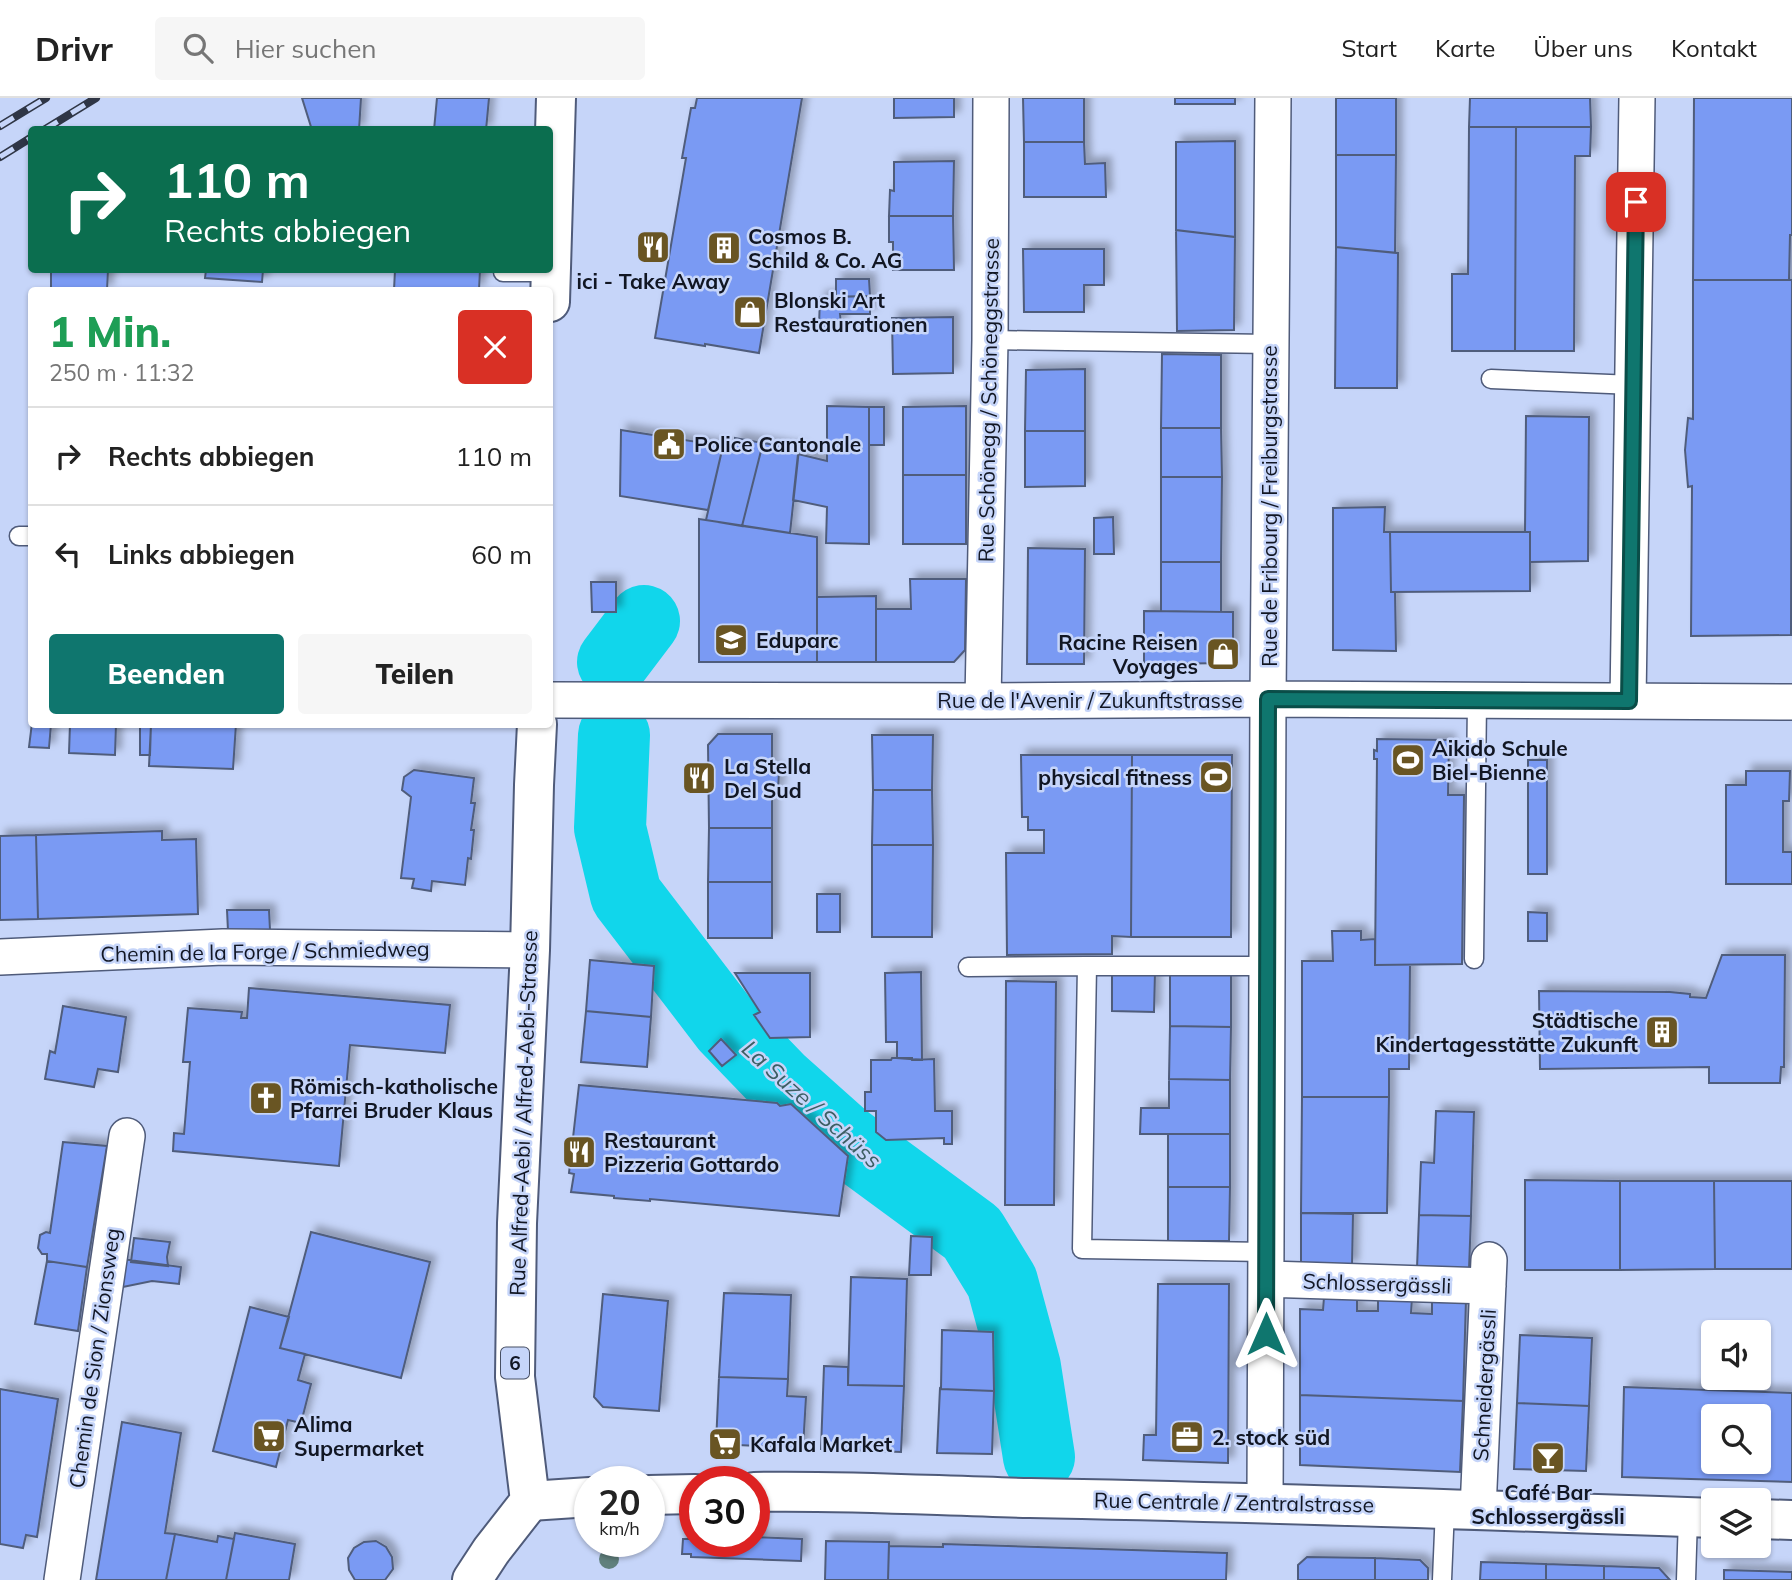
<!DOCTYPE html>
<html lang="de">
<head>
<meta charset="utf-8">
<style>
	body { margin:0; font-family:Mulish,sans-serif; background:#f6f6f6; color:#222; height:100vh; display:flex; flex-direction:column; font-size:26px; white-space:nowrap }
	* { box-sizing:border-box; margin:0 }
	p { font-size:23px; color:#767676 }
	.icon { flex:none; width:38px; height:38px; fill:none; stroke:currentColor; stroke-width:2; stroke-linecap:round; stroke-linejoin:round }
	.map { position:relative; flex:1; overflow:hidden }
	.drawer { position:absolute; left:28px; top:189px; width:525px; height:441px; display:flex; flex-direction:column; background:#fff; border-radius:7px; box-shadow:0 2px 5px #0004 }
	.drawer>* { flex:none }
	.hud { position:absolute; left:28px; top:28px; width:525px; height:147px; border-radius:7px; box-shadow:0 2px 5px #0004; background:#0b6e4f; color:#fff; overflow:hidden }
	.tools { position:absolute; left:1701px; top:1222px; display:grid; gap:14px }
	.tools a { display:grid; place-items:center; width:70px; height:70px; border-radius:7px; background:#fff; box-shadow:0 2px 5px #0004; font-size:35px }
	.speed { position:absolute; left:574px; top:1368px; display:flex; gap:14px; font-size:35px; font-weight:700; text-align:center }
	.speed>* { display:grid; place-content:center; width:91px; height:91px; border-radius:50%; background:#fff; box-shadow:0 2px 5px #0004; line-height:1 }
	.speed small { font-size:18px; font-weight:400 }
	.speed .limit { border:10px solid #d22; background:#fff; color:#111 }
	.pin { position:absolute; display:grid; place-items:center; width:60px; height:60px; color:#fff; margin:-30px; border-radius:14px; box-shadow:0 4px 10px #0006 }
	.me { position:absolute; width:77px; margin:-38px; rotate:0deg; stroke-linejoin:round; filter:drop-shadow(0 0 5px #0008) }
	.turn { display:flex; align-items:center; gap:24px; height:147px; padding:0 21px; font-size:32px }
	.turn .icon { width:91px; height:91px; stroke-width:2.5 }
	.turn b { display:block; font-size:49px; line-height:60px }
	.round { display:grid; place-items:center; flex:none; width:74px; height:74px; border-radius:7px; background:#f6f6f6 }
	.summary { display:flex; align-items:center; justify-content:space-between; height:119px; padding:0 21px }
	h1 { font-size:42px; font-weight:800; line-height:52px; color:#1e9e55 }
	.action { display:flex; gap:14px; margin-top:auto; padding:14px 21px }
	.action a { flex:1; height:80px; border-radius:7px; background:#0f766e; color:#fff; font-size:28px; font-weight:800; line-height:80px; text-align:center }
	.action a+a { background:#f6f6f6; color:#222 }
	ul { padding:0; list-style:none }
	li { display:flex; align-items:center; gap:21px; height:98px; padding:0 21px; border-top:2px solid #e0e0e0 }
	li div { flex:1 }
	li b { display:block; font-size:26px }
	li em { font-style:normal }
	header { display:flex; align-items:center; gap:42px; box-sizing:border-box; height:98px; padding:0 35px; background:#fff; border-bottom:2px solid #e0e0e0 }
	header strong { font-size:33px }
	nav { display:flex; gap:38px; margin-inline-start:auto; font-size:24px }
	.search { width:490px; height:63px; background:#f6f6f6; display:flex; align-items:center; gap:18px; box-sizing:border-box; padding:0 24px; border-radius:7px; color:#767676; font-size:26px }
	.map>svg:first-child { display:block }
</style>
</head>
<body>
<header>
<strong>Drivr</strong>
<div class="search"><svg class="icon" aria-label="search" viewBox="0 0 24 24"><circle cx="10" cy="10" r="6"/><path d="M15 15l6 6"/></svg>Hier suchen</div>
<nav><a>Start</a><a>Karte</a><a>Über uns</a><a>Kontakt</a></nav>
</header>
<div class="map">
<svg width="1792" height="1482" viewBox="0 0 1792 1482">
	<defs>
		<filter id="shadow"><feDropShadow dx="6" dy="-6" stdDeviation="3.5" flood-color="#0004"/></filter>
	</defs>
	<rect width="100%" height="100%" fill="#c6d5f9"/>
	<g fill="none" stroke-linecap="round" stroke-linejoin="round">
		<path stroke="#11d6eb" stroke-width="72" d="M613 564 644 523
			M614 637 610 730 626 797 727 929 780 984 844 1041 972 1135 1002 1184 1025 1269 1039 1359"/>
	</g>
	<path fill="#7a9af3" stroke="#505d7c" stroke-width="2" fill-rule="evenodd" filter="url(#shadow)" d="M302 0H361L359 32H312Z
		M437 0H489L486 32H434Z
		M697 0H802L759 255 705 246V248L655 240 686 60H682L691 10H695Z
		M894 0H954V19L894 20Z
		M1023 0H1084V44H1024Z
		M1175 0H1235V6H1175Z
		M1336 0H1396V57H1336Z
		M1470 0H1590L1591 29H1469Z
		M1694 0H1792V137H1790L1789 182H1693Z
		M1469 29H1516L1515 253H1452V176H1468Z
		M1516 29H1591L1590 58H1575L1574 253H1515Z
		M1235 43V139L1176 132V44Z
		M1024 44H1084L1085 66 1105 65 1106 99H1024Z
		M1336 57H1396L1395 155 1336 149Z
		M954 63 953 118H889L890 92 894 93V64Z
		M889 118H953L954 172H893V144H889Z
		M1176 132 1235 139 1234 232 1177 233Z
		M1336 149 1398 155 1397 290H1335Z
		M1023 151H1104V187H1084V214H1024Z
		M51 172H108L107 192H51Z
		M206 172H263L262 184 205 180Z
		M395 172H480L479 192H394Z
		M836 181H869L870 198 836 199Z
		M1693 182H1792L1791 537 1691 538 1692 388 1688 389 1685 352 1688 320 1693 321Z
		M870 198V216H840L841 227 819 228 820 199Z
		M953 219V275L893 276 892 220Z
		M1162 256 1221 257V330H1161Z
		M1085 271V333H1025L1026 272Z
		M827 308 869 309V446L826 445 827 409 793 402 798 356 827 363Z
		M966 308V377H903V309Z
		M869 309H884V347H869Z
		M1526 318 1589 319 1588 463 1530 464V434H1525Z
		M1161 330H1221L1222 379H1161Z
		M621 332 723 348 708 412 620 398Z
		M1025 333H1085V388L1025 389Z
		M735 340 763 345 742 428 706 422 723 348 735 351Z
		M763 345 799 351 790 435 742 428Z
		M903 377H966V446H903Z
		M1161 379H1222L1221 464H1161Z
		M1385 409 1384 434H1390L1391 494H1395L1396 553 1333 552V410Z
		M1113 419 1114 456H1094V420Z
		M699 421 817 439V564H699Z
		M1390 434H1530V493L1391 494Z
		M1028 450 1085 451 1084 566H1027Z
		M1161 464H1221V514L1161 513Z
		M910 481H966L965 552 954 564H876V511H911Z
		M591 484H616V514H592Z
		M876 498V564H817V499Z
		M1144 513 1233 514V565L1144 566Z
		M32 625V626H51L49 650 29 649Z
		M70 626H116L115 657 69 655Z
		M140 626H151L150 657H140Z
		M151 626H236L233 671 149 668Z
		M718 636H772V674L779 673 778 693 772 695V730H709L708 647Z
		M872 637H933L932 692H873Z
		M1377 641 1449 642 1448 697H1464L1462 866 1375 867 1377 661H1374V652L1377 653Z
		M1021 657H1132L1131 839 1112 838V856L1007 857 1006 755H1044V732H1028V719H1022Z
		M1132 657H1232L1231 839H1131Z
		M1528 662H1547V776H1528Z
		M414 672 474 680 471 705H475L471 732H474L471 761 468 760 465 787 432 783 431 793 412 790 414 781 401 780 411 699 402 692 404 679Z
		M1746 673H1790L1789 703H1783V754H1792V786H1726V687H1746Z
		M873 692H932L933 747H872Z
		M709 730H772V784H708Z
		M162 733V742L196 741 198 816 38 821 36 737Z
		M36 737 38 821 0 822V738Z
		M872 747H933L932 839H872Z
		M708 784H772V840H708Z
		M817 796H840V834H817Z
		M227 812H269L270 832 228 833Z
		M1528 814 1547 815V843H1528Z
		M1332 833H1361V842L1375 841V867H1410L1409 971H1389V999H1302V863H1333Z
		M1722 857H1785L1784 969H1781L1780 985H1709V969L1540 971 1539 893 1670 894 1690 896V899L1706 900Z
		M590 862 654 868 651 919 586 913Z
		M921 874 922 962 897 960V944H886L885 875Z
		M1155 874 1154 914 1112 913V875Z
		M735 875H810V939L770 940 754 917 760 914Z
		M1170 875H1231V929L1170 928Z
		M1006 883 1056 884 1054 1107H1005Z
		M249 890 450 907 445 955 350 947 339 1068 173 1053 174 1035 184 1036 190 964H183L188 910 242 914 241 920H247Z
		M63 908 126 919 118 974 98 971 94 989 45 981 50 953 55 955Z
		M586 913 651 919 647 969 581 964Z
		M1170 928 1231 929 1230 982 1169 981Z
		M721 941 736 957 722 968 709 953Z
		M892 960H912V962L934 961 935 1013H952V1046H944V1040L886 1042 876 1034V1013H865V994H871V962H891Z
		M1169 981 1230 982V1036H1140L1141 1010H1169Z
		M579 987 777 1005 780 1008 791 1006 848 1058 839 1118 650 1101V1103L614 1100V1098L571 1094 574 1076 569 1075Z
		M1302 999H1389L1387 1115H1301Z
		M1436 1013 1474 1014 1471 1118 1419 1117 1421 1064 1434 1065Z
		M1168 1036H1230V1089H1168Z
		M63 1044 107 1048 87 1169 47 1163V1156H42L38 1150 40 1137 46 1134 50 1135Z
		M1525 1082 1620 1083V1172H1525Z
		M1620 1083H1714L1715 1171 1620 1172Z
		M1714 1083H1792V1171H1715Z
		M1168 1089H1230L1229 1143H1168Z
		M1301 1115 1353 1116 1352 1168H1301Z
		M1419 1117 1471 1118 1469 1171 1417 1170Z
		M311 1134 430 1164 401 1280 280 1250Z
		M911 1138 932 1139 931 1177H909Z
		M134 1140 170 1144 167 1159 168 1168 131 1164Z
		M122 1161 181 1169 179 1186 152 1183 118 1190Z
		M47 1163 87 1169 78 1233 35 1226Z
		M851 1179 907 1181 904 1288 848 1287Z
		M1158 1186H1229L1228 1365 1143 1362 1144 1337H1156Z
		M724 1195 791 1197 788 1281 719 1279Z
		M603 1196 668 1203 659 1313 603 1309 594 1299Z
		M1324 1199H1357V1213H1378V1199L1412 1200 1411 1215 1432 1216V1200L1466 1201 1463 1303 1300 1297V1211L1323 1212Z
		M250 1209 289 1219 280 1250 305 1256 298 1282 311 1286 301 1325 288 1322 276 1369 213 1353Z
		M942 1232 993 1234 994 1293 941 1291Z
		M1520 1237 1592 1240 1589 1308 1517 1305Z
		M824 1268 848 1269V1287L904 1288 901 1354 821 1351Z
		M719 1279 788 1281 787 1298 806 1299 803 1350 716 1346Z
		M941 1289V1291L994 1293 992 1356 937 1355 940 1290Z
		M1624 1289 1792 1295V1384L1622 1379ZM1713 1318H1759V1363H1713Z
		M0 1291 58 1301 37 1439 26 1437 23 1450 0 1446Z
		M1300 1297 1463 1303 1460 1374 1300 1367Z
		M1517 1305 1589 1308 1586 1373 1514 1371Z
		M122 1324 181 1335 165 1435 175 1436 166 1482H96Z
		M235 1435 295 1446 289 1482H226Z
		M175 1436 217 1444 218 1438 234 1441 226 1482H166Z
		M691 1437H695V1444H754V1439L802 1441 801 1463 691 1459V1456H682L683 1441H691Z
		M376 1443 386 1449 392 1459 393 1471 385 1482H355L349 1472 348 1460 354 1450 364 1444Z
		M826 1443 889 1444 888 1482H825Z
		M943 1446 1227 1455 1226 1482H888L889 1448 943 1449Z
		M1307 1459 1375 1460V1482H1298V1467Z
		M1375 1460 1420 1462 1428 1470V1482H1375Z
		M1481 1464 1546 1466V1482H1480Z
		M1546 1466 1604 1468V1482H1546Z
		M1604 1468 1659 1470 1670 1482H1604Z
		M1724 1472 1792 1474V1482H1724Z"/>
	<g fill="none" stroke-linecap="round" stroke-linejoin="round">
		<g stroke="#4f5b7a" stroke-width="21">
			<path id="lane" d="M503 172V174H551
				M990 242 1270 246
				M1491 281 1634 287
				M19 438H32
				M1474 861 1477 602
				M968 869 1087 868
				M1266 1154 1082 1151 1087 868H1267
				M1442 1482 1445 1410
				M1686 1482 1688 1419"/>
		</g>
		<g stroke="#4f5b7a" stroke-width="38">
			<path id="street" d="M550 602 983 603 1268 601 1792 604
				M983 603 990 242 991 0
				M1628 603 1637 0
				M0 859 223 849 530 852
				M1266 1181 1488 1188
				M1265 1404 1268 601 1273 0
				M1478 1412 1489 1162
				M62 1482 127 1038"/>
		</g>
		<g stroke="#4f5b7a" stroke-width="42">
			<path id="secondary" d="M754 1394C846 1392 938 1398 1030 1400 1258 1404 1485 1412 1713 1420
				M649 1397 695 1396
				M530 1403 590 1399
				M1759 1421 1792 1422"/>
		</g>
		<g stroke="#4f5b7a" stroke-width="42">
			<path id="primary" d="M550 204 556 0
				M472 1482 491 1453 530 1403 515 1279 517 1125 530 852 534 687 537 626"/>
		</g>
		<use href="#lane" stroke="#fff" stroke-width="18"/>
		<use href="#street" stroke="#fff" stroke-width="35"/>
		<use href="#secondary" stroke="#fff" stroke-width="38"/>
		<use href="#primary" stroke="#fff" stroke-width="38"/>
		<g stroke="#2f3646" stroke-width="8">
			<path id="rail" d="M0 28 46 0
				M44 32 96 0
				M0 59 32 39"/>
		</g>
		<use href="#rail" stroke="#c6d5f9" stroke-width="5" stroke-dasharray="16" stroke-linecap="butt"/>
	</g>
	<circle fill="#60807d" cx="609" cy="1461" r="10"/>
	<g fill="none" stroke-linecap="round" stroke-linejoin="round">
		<g stroke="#0a4d48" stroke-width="18">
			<path id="route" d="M1266 1236 1268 601 1629 603 1636 104"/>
		</g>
		<use href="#route" stroke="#0f766e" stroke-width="12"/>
	</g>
	<defs>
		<g id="restaurant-square" transform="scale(1.75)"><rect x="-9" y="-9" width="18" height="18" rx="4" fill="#695523" stroke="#c6d5f9"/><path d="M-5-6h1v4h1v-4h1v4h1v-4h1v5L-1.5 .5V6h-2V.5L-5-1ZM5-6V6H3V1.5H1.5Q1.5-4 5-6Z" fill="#fff"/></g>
		<g id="building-square" transform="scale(1.75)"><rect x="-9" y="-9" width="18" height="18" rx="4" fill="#695523" stroke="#c6d5f9"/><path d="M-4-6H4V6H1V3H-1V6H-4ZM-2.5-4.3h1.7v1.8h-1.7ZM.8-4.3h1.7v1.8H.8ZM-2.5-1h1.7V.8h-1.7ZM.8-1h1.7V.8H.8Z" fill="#fff"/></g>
		<g id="shop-square" transform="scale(1.75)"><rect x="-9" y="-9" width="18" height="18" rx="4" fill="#695523" stroke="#c6d5f9"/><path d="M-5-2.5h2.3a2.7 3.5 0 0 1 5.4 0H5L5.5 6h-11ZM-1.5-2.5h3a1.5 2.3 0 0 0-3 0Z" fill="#fff"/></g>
		<g id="civic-square" transform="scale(1.75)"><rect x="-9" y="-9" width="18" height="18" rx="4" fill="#695523" stroke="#c6d5f9"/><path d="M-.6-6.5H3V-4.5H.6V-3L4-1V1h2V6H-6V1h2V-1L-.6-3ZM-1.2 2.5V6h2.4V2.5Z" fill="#fff"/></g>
		<g id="school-square" transform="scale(1.75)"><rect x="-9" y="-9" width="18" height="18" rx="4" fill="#695523" stroke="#c6d5f9"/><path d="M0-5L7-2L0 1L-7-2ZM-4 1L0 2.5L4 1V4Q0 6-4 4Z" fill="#fff"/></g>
		<g id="stadium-square" transform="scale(1.75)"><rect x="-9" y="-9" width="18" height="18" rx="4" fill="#695523" stroke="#c6d5f9"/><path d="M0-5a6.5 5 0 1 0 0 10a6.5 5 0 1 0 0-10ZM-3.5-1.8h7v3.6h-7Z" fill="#fff"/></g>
		<g id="church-square" transform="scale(1.75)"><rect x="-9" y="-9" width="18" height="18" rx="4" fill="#695523" stroke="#c6d5f9"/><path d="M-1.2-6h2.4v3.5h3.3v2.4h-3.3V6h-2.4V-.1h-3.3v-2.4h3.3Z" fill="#fff"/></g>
		<g id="supermarket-square" transform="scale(1.75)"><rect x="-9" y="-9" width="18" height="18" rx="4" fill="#695523" stroke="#c6d5f9"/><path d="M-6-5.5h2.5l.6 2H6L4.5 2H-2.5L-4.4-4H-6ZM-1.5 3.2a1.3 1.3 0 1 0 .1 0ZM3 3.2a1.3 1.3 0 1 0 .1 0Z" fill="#fff"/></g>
		<g id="office-square" transform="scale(1.75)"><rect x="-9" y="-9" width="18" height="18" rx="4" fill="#695523" stroke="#c6d5f9"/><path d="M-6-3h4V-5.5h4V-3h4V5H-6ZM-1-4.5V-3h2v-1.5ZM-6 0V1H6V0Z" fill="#fff"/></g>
		<g id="bar-square" transform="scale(1.75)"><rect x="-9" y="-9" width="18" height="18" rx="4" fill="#695523" stroke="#c6d5f9"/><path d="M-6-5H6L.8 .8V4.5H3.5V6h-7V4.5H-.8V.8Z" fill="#fff"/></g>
	</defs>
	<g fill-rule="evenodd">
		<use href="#restaurant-square" x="653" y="149"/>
		<use href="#building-square" x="724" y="150"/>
		<use href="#shop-square" x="750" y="214"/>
		<use href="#civic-square" x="669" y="346"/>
		<use href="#school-square" x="731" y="542"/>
		<use href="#shop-square" x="1223" y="556"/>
		<use href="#stadium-square" x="1408" y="662"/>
		<use href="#stadium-square" x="1216" y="679"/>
		<use href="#restaurant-square" x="699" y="680"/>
		<use href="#building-square" x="1662" y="934"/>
		<use href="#church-square" x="266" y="1000"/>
		<use href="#restaurant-square" x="579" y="1054"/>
		<use href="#supermarket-square" x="269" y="1338"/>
		<use href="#office-square" x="1187" y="1339"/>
		<use href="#supermarket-square" x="725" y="1346"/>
		<use href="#bar-square" x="1548" y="1360"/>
	</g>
	<g text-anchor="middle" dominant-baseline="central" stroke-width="5" stroke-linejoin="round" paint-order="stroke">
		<rect fill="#c6d5f9" stroke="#474f63" stroke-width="2" x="501" y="1249.5" width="28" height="31" rx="5"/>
		<g font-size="19" font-weight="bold" fill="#111623">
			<text x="515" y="1265">6</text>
		</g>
		<g font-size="21" font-weight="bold" fill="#111623" stroke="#c6d5f9" text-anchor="start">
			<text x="748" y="138">Cosmos B.<tspan x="748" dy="24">Schild &amp; Co. AG</tspan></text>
			<text x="653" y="183" text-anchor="middle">ici - Take Away</text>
			<text x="774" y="202">Blonski Art<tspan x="774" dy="24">Restaurationen</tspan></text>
			<text x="694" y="346">Police Cantonale</text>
			<text x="756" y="542">Eduparc</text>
			<text x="1198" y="544" text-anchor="end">Racine Reisen<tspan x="1198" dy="24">Voyages</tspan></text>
			<text x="1432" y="650">Aikido Schule<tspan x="1432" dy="24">Biel-Bienne</tspan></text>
			<text x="724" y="668">La Stella<tspan x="724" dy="24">Del Sud</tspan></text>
			<text x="1192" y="679" text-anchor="end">physical fitness</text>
			<text x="1638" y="922" text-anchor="end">Städtische<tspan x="1638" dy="24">Kindertagesstätte Zukunft</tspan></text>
			<text x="290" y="988">Römisch-katholische<tspan x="290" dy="24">Pfarrei Bruder Klaus</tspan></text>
			<text x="604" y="1042">Restaurant<tspan x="604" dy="24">Pizzeria Gottardo</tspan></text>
			<text x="294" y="1326">Alima<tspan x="294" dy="24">Supermarket</tspan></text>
			<text x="1212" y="1339">2. stock süd</text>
			<text x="750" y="1346">Kafala Market</text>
			<text x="1548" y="1394" text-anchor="middle">Café Bar<tspan x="1548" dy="24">Schlossergässli</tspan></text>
		</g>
		<g font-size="21" fill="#111623" stroke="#c6d5f9">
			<text transform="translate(988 302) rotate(-89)">Rue Schönegg / Schöneggstrasse</text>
			<text transform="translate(1269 408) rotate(-90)">Rue de Fribourg / Freiburgstrasse</text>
			<text x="1090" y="602">Rue de l'Avenir / Zukunftstrasse</text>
			<text transform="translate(265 853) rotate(-1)">Chemin de la Forge / Schmiedweg</text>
			<text transform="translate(523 1015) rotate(-88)">Rue Alfred-Aebi / Alfred-Aebi-Strasse</text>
			<text transform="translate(1377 1185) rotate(2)">Schlossergässli</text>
			<text transform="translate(94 1260) rotate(-82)">Chemin de Sion / Zionsweg</text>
			<text transform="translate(1484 1287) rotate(-87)">Schneidergässli</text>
			<text transform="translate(1234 1404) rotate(1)">Rue Centrale / Zentralstrasse</text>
		</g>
		<g font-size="23" font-style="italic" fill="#3c5e63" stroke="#c6d5f9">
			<text transform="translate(812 1006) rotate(42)">La Suze / Schüss</text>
		</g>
	</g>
</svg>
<div class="tools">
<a><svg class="icon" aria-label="sound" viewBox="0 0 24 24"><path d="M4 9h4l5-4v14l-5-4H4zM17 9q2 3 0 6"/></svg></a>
<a><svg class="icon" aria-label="search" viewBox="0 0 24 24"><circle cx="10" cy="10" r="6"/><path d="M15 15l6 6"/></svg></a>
<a><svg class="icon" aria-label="layers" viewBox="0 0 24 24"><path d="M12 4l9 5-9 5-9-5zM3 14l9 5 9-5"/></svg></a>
</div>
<div class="speed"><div>20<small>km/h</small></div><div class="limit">30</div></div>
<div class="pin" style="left:1636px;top:104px;background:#d93025"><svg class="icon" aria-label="arrive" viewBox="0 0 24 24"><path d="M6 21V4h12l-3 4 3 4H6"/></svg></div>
<svg class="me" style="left:1266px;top:1236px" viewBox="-20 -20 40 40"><path d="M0-17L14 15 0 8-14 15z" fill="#0f766e" stroke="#fff" stroke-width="4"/></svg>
<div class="hud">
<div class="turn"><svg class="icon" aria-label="right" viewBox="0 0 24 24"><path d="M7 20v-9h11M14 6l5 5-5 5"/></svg><div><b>110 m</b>Rechts abbiegen</div></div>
</div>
<section class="drawer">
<div class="summary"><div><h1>1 Min.</h1><p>250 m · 11:32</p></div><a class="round" style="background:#d93025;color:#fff"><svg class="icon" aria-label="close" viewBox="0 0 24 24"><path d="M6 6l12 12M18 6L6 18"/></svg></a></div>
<ul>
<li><svg class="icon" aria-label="right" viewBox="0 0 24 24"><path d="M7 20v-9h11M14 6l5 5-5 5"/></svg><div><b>Rechts abbiegen</b></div><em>110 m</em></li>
<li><svg class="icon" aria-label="left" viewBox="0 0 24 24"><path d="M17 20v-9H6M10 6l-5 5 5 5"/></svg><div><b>Links abbiegen</b></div><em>60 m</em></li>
</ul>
<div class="action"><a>Beenden</a><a>Teilen</a></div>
</section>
</div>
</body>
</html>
